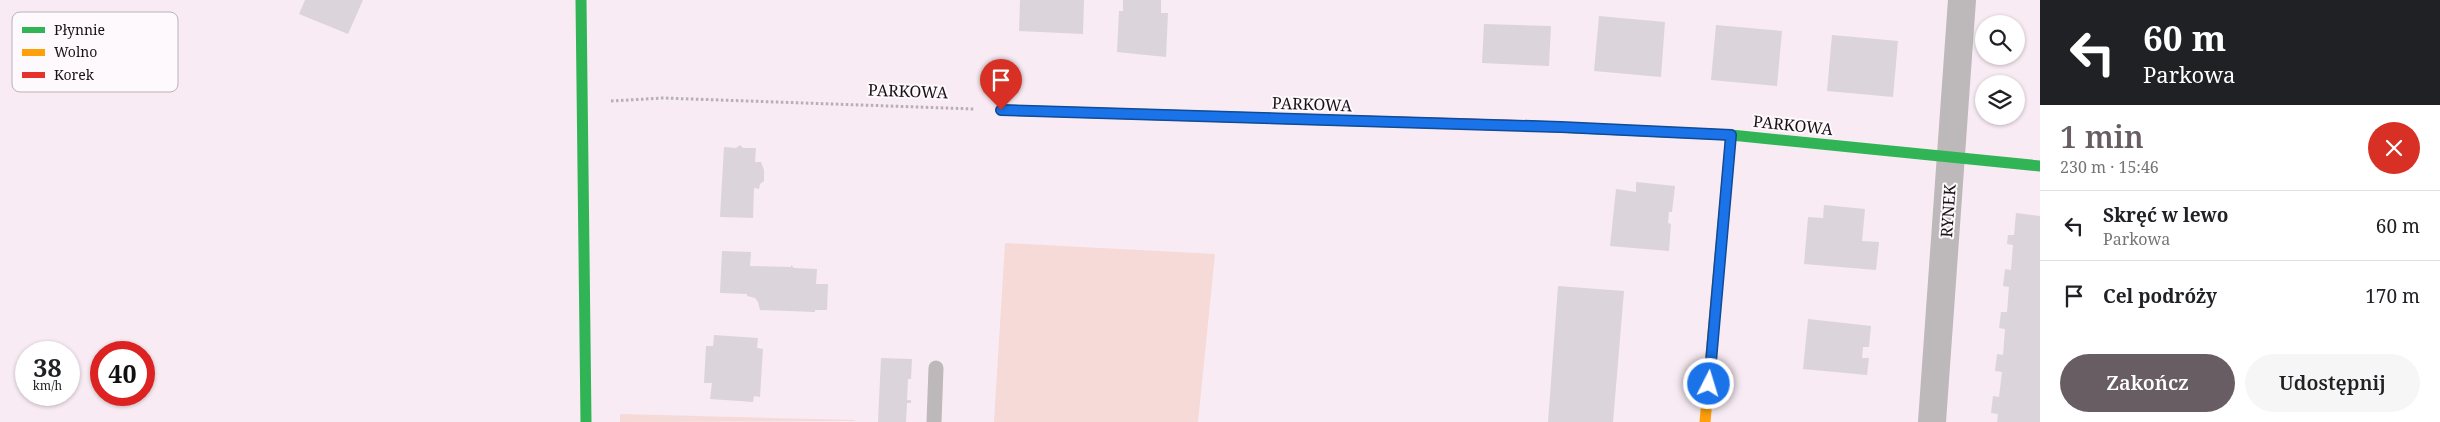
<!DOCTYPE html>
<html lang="pl">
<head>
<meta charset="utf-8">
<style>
	body { margin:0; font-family:"Noto Serif",serif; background:#f6f6f6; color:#202124; height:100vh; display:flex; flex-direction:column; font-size:19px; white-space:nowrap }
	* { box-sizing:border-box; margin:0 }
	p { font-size:16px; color:#757577 }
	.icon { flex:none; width:28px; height:28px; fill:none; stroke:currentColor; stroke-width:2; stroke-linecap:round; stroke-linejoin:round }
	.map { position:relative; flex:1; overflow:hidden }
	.panel { display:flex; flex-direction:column; background:#fff; width:400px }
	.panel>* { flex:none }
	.guide { background:#202124; color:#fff; overflow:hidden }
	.tools { position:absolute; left:1975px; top:15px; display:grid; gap:10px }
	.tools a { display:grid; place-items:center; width:50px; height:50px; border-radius:50%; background:#fff; box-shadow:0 1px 4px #0004; font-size:25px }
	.speed { position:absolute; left:15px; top:341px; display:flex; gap:10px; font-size:25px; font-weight:700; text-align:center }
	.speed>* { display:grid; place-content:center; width:65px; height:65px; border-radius:50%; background:#fff; box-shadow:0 1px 4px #0004; line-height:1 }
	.speed small { font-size:12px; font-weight:400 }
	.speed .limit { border:8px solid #d22; background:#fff; color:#111 }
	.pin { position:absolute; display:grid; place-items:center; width:42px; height:42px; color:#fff; margin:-51px -21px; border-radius:50% 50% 50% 0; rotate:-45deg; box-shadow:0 0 5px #0007 }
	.pin .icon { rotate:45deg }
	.me { position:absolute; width:55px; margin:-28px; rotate:5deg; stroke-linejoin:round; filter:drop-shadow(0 0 4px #0008) }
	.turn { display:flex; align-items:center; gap:18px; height:105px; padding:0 20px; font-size:22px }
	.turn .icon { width:65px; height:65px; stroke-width:2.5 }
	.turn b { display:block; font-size:35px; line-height:42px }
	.round { display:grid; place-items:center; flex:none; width:52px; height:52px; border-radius:26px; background:#f6f6f6 }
	.head { display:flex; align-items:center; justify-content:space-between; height:85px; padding:0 20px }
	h1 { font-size:30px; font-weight:600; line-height:38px; color:#675d63 }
	.primary-button { display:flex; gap:10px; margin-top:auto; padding:10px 20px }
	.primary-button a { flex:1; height:58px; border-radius:30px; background:#675d63; color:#fff; font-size:20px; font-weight:600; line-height:58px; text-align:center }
	.primary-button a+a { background:#f6f6f6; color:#202124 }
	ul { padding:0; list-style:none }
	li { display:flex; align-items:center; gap:15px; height:70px; padding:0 20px; border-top:1px solid #e0e0e0 }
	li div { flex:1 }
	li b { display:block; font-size:19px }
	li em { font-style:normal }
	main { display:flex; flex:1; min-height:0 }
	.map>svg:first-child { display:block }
</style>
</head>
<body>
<main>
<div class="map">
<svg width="2040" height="422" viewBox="0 0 2040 422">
	<rect width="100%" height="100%" fill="#f8ebf3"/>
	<path fill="#f5dad8" d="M1005 243 1215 254 1198 422H994Z
		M620 414 855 420V421L620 422Z"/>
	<path fill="#dcd4db" d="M305 0H363L348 34 299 14Z
		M1020 0H1084L1083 34 1019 31Z
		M1123 0H1161V13H1168L1166 57 1117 52 1119 11H1123Z
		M1599 16 1665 22 1661 77 1594 71Z
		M1484 24 1551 26 1549 66 1482 63Z
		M1716 25 1782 31 1777 86 1711 80Z
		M1832 35 1898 41 1893 97 1827 91Z
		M740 145 743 148H756L755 162H761L764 170V181L760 184 759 189 754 188 753 218 720 217 724 147 736 148Z
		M1636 182 1675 186 1672 212H1669L1668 223 1671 224 1669 251 1610 246 1616 189 1636 192Z
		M1824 205 1865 209 1862 241 1879 242 1876 270 1804 264 1808 217 1823 218Z
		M2016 213 2040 216V422H1997L1998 414 1991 413 1993 396 1999 397 2002 372 1995 371 1997 354 2003 355 2005 329 1999 328 2001 312H2007L2009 287 2003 286 2005 269 2011 270 2013 245 2007 244 2008 235H2014Z
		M722 251 751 252 750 266 791 267V265L794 268 817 269 816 284H828L827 310H815V312L760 310 758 302 755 298 747 296V294L720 293Z
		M1558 286 1624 291 1613 422H1548Z
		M1808 319 1871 326 1869 347H1863L1862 358H1869L1867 375 1803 369Z
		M714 335 758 338 757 348 763 349 760 397 754 396 753 402 710 399 712 383H704L706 346H713Z
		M881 358 912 359 911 379H908L907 400H911V403H907L906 422H878Z"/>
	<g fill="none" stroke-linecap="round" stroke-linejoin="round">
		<path stroke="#b7b0b3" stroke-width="3" stroke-dasharray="2.5 2.5" stroke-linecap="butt" d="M611 101 663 98 974 109"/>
		<path stroke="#bdb8ba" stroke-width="15" d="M934 422 936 368"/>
		<path stroke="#bdb8ba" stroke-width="28" d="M1932 422 1962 0"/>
		<path stroke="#30b455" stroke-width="11" d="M581 0 586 422
			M1001 110 1361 121
			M1534 126 1731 135 2040 166"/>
		<path stroke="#ff9f0a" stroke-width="11" d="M1705 422 1731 135"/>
		<path stroke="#e5322d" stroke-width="11" d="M1361 121 1534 126"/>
	</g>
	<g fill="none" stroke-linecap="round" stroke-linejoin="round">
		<g stroke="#114b97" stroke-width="12">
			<path id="route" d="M1001 110 1561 127 1731 135 1709 384"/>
		</g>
		<use href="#route" stroke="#1a73e8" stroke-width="9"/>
	</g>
	<g text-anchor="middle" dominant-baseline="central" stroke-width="4" stroke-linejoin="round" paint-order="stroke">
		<g font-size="16" fill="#191116" stroke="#fef9fc">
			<text transform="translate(908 91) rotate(2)">PARKOWA</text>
			<text transform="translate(1312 104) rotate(2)">PARKOWA</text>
			<text transform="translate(1793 125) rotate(6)">PARKOWA</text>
			<text transform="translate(1948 211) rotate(-86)">RYNEK</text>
		</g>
	</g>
	<rect x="12" y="12" width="166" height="80" rx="8" fill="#fef9fc" stroke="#b9b3b7" stroke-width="1"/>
	<rect x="22" y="27" width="23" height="6" fill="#30b455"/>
	<rect x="22" y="49" width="23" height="7" fill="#ff9f0a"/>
	<rect x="22" y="72" width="23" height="6" fill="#e5322d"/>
	<g font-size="14" fill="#191116">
		<text x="54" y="35">Płynnie</text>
		<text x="54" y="57">Wolno</text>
		<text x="54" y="80">Korek</text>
	</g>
</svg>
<div class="tools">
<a><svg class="icon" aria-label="search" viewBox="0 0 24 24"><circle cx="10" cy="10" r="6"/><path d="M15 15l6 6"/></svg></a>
<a><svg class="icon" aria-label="layers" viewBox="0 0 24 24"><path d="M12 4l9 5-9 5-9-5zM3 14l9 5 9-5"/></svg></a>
</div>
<div class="speed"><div>38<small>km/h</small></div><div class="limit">40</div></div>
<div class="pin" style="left:1001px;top:110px;background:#d93025"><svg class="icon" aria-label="arrive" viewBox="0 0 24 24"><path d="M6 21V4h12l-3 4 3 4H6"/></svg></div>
<svg class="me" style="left:1709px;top:384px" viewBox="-20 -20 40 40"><circle r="17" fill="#1a73e8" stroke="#fff" stroke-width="3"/><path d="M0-11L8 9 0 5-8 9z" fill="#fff"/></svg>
</div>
<section class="panel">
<div class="guide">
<div class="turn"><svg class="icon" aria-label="left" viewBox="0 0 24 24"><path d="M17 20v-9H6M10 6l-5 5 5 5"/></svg><div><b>60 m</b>Parkowa</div></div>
</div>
<div class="head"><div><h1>1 min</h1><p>230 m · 15:46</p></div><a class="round" style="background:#d93025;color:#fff"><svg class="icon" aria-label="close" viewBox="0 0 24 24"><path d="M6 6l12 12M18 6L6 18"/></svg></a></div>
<ul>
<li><svg class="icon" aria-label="left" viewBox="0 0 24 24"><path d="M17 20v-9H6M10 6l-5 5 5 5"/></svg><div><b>Skręć w lewo</b><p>Parkowa</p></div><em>60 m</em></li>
<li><svg class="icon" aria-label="arrive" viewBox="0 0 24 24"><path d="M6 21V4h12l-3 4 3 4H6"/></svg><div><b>Cel podróży</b></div><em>170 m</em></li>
</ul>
<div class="primary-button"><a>Zakończ</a><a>Udostępnij</a></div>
</section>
</main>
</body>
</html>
